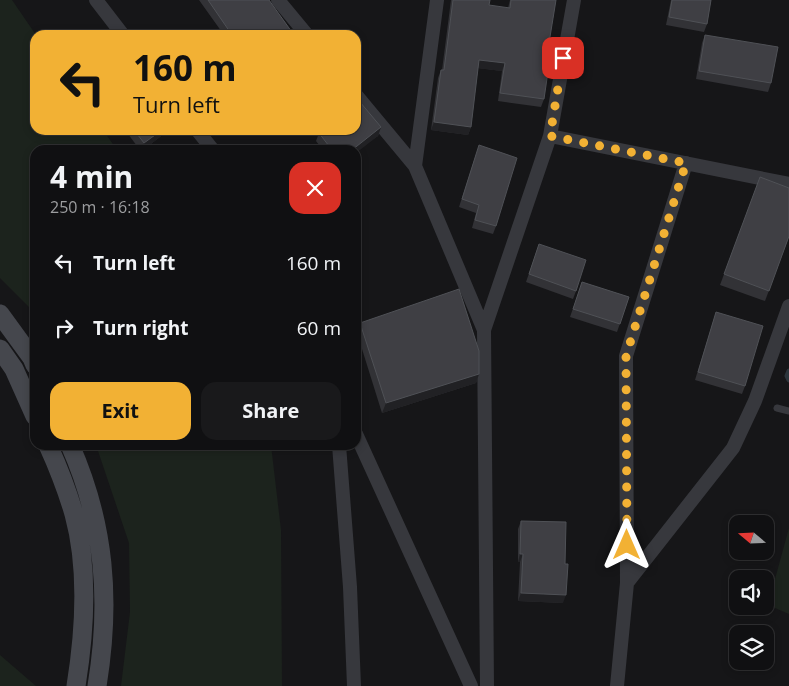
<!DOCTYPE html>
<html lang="en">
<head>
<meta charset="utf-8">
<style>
	body { margin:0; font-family:"Open Sans",sans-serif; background:#19191b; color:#f1f3f6; height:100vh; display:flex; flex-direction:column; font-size:19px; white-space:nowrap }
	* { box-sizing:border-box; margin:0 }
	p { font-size:16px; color:#9c9d9f }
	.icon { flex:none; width:28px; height:28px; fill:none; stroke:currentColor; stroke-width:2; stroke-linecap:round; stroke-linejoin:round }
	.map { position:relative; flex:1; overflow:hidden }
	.side { position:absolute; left:30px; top:145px; width:331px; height:305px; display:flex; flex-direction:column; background:#101012; border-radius:15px; box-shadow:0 2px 8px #0003,0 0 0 1px #303032 }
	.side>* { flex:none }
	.banner { position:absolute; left:30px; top:30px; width:331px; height:105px; border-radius:15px; box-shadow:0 2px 8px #0003,0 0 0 1px #303032; background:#f2b134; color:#111; overflow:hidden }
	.needle { width:32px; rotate:289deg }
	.buttons { position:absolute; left:729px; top:515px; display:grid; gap:10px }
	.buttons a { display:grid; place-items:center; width:45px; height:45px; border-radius:10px; background:#101012; box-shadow:0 2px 8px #0003,0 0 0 1px #303032; font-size:25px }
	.pin { position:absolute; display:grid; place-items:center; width:42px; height:42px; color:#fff; margin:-21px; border-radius:10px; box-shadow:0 2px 8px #0006 }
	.me { position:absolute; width:55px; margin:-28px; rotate:0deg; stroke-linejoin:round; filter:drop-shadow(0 0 4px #0008) }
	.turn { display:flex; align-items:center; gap:18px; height:105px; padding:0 20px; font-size:22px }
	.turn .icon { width:65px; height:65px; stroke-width:2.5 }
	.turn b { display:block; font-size:35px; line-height:42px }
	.round { display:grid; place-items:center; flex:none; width:52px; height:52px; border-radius:15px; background:#19191b }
	.headline { display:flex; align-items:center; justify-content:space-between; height:85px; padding:0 20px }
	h1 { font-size:30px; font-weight:700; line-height:38px }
	.button { display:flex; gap:10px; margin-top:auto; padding:10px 20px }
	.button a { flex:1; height:58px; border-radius:15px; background:#f2b134; color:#111; font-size:20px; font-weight:700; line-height:58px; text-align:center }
	.button a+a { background:#19191b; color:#f1f3f6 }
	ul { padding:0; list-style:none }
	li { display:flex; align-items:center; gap:15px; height:65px; padding:0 20px }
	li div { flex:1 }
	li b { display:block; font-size:19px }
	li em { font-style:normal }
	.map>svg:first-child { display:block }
</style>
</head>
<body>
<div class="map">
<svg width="789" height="686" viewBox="0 0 789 686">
	<rect width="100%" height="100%" fill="#161618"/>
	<path fill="#1c231d" d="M0 0H12L36 35H35V130H103L117 150H35V313L0 278Z
		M96 445H271L281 530 282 686H121L130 612 129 543Z
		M789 528V614L768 605Z
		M0 655 36 686H0Z"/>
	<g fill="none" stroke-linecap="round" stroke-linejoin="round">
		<path stroke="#2c353c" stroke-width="5" d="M789 371 787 376 789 380"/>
		<path stroke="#37383d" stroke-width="7" d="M777 408 789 411"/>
		<path stroke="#37383d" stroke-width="14" d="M96 0 123 35
			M278 0 307 35
			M356 95 415 166 484 330
			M197 130 213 150
			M550 136 789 184
			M415 166 437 0
			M356 434 471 686
			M339 445 350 587 354 686
			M627 583 733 448 755 401 789 306
			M487 686 484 330 550 136 574 0
			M617 686 627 583 626 356 686 163"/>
		<path stroke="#45474d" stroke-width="19" d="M0 314 32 358 35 365
			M0 349 14 369 35 416
			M48 445C58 467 67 490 74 514 89 569 85 630 76 686
			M70 445C105 524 111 601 97 686"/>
	</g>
	<path fill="#323236" d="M199 0H269L294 35H224Z
		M451 0H490L489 5 508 8 510 0H556L549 43 544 99 541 107 498 101 502 71 478 68 471 127 468 135 431 130 438 78 441 70H442Z
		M671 0H711L707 24 704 32 666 25Z
		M705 35 771 83 768 92 696 79 702 43Z
		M381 127 378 136 356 150H323L316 141 319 133Z
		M125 130H169L143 150H140Z
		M476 154 496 226 493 234 472 228 476 213 459 207Z
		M760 177 789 237 765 301 720 285Z
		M539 244 576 291 573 299 526 282Z
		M582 282 629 297 617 332 570 317Z
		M716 312 745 386 742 394 695 380Z
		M360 323 479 374 476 383 382 413 357 333Z
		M521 521 563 603 518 601 520 562H518V529Z"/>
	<path fill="#212124" d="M479 60 505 63 502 71 476 68Z
		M434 122 471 127 468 135 431 130Z
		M381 127 378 136 356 153V150H352Z
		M162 130H169L143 150H142L144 143Z
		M479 374 476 383 382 413 386 403Z
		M520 554H523L520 562H518Z
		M521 593 566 595 563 603 518 601Z"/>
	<path fill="#3f3f44" stroke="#4f5156" d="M208 0H269L294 35H232Z
		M453 0H490L489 5 510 8 511 0H556L549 43 552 44 544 99 500 93 505 63 479 60 471 127 434 122 441 70H444Z
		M672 0H711L707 24 669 17Z
		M705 35 778 47 771 83 699 71Z
		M360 102 381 127 352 150H332L319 133 323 130H356V104Z
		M134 130H162L144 143Z
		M479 145 517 158 496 226 475 220 479 205 462 199Z
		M760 177 789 188V236L769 291 724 274Z
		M539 244 586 260 576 291 529 274Z
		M582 282 629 297 620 324 573 309Z
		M459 289 479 351V374L386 403 360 323Z
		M716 312 763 326 745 386 698 372Z
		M521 521 566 522 565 564H568L566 595 521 593 523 554H520Z"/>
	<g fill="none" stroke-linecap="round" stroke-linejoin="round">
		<path stroke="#f2b134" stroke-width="9" stroke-dasharray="0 16.2" d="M563 58 550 136 686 163 626 356 627 545"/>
	</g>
</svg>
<div class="buttons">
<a><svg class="needle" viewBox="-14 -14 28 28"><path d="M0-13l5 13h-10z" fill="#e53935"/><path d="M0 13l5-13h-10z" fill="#9c9d9f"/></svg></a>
<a><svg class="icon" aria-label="sound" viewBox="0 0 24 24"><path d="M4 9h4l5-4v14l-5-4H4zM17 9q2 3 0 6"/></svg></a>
<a><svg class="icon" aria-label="layers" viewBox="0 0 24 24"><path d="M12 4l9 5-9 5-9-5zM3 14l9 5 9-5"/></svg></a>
</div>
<div class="pin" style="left:563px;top:58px;background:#d93025"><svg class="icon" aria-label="arrive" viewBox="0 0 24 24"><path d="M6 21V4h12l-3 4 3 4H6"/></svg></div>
<svg class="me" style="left:627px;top:545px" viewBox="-20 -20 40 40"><path d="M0-17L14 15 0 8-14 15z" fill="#f2b134" stroke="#fff" stroke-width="4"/></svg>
<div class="banner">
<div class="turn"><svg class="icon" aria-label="left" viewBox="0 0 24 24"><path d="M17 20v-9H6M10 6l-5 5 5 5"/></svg><div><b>160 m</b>Turn left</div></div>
</div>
<section class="side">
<div class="headline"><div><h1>4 min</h1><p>250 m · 16:18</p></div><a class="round" style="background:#d93025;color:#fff"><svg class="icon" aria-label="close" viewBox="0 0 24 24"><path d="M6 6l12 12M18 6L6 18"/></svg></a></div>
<ul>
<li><svg class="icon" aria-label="left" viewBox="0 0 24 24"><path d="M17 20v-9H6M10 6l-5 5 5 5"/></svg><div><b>Turn left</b></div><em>160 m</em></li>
<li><svg class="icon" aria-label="right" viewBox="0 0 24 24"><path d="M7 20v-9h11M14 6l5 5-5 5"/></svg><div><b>Turn right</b></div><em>60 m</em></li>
</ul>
<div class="button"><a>Exit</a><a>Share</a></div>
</section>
</div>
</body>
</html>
